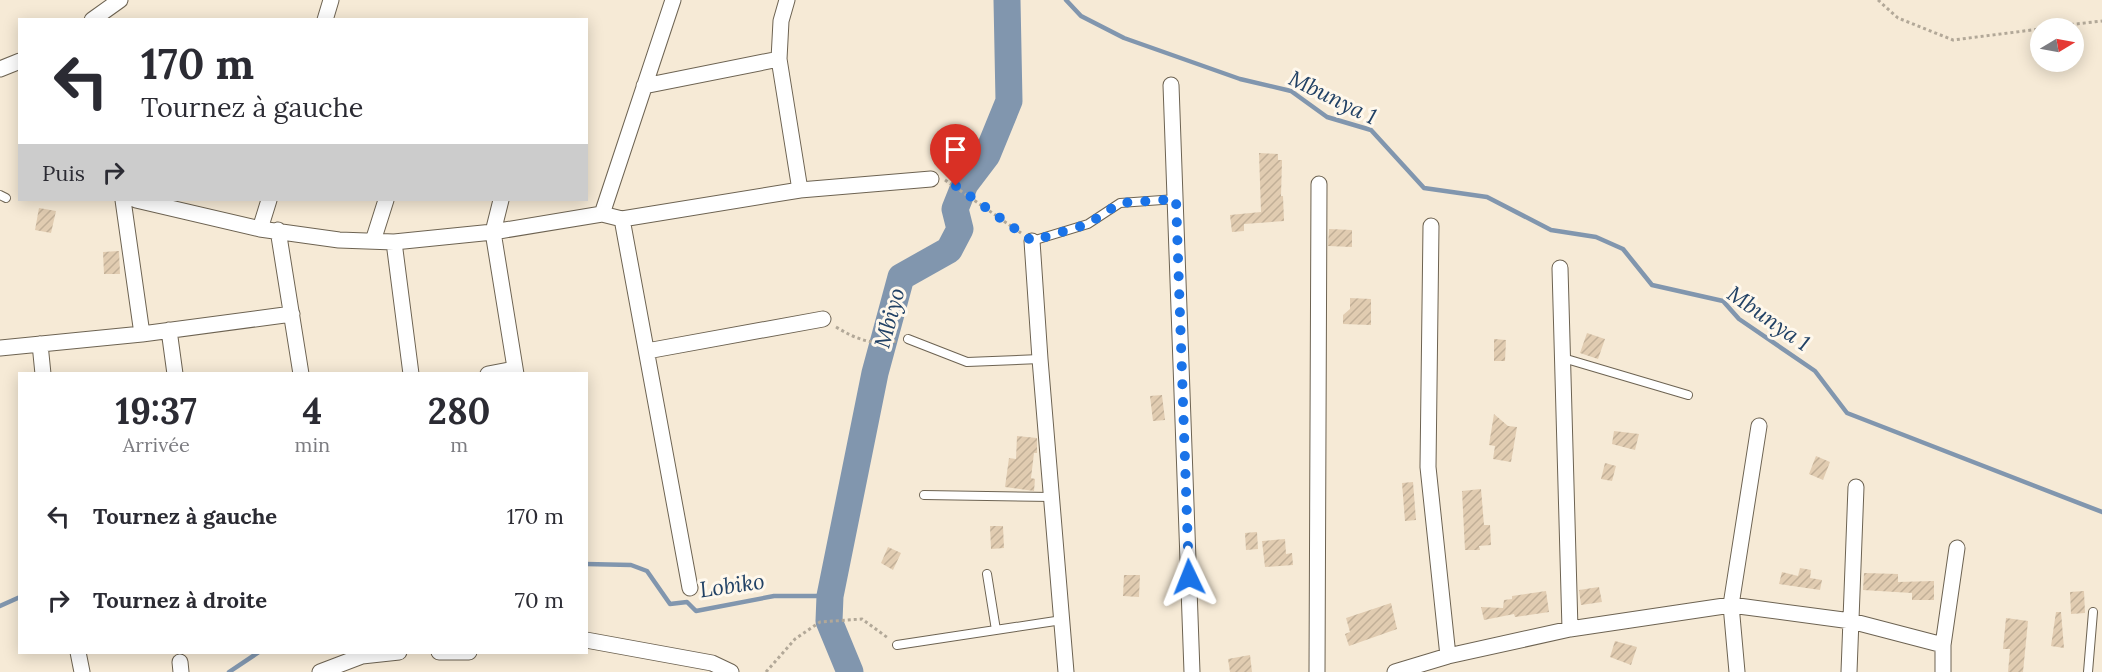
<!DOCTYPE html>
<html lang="fr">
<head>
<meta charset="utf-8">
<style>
	body { margin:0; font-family:Lora,serif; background:#f2f2f3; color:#2b2b33; height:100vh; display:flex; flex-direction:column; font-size:22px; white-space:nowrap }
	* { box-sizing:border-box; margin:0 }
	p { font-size:20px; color:#7c7c81 }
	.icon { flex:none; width:33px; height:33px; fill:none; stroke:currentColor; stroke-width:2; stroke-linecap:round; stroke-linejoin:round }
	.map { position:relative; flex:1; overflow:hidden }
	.sheet { position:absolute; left:18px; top:372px; width:570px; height:282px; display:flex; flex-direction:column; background:#fff; border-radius:0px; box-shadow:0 3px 15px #0003 }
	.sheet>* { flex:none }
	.banner { position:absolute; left:18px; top:18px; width:570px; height:183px; border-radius:0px; box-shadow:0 3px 15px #0003; background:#fff; color:#2b2b33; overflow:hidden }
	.needle { width:39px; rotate:80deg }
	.buttons { position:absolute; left:2030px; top:18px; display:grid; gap:12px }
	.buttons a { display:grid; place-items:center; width:54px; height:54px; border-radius:50%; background:#fff; box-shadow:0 3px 15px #0003; font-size:30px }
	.pin { position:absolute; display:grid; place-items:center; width:51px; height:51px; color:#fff; margin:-62px -26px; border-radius:50% 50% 50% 0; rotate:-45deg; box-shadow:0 0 6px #0007 }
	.pin .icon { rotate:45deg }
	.me { position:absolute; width:66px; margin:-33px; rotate:358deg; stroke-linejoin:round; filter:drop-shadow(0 0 4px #0008) }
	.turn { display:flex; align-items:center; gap:21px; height:126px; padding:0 24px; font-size:27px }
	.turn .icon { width:78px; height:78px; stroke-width:2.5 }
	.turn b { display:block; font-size:42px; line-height:51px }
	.then { display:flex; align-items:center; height:57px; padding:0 24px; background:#0003; gap:12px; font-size:22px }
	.eta { display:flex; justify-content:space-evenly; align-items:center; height:102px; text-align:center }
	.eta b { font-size:36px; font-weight:700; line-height:42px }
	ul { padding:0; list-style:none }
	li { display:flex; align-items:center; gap:18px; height:84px; padding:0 24px }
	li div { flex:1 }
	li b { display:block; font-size:22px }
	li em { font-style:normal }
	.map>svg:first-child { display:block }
</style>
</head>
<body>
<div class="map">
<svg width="2102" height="672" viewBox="0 0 2102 672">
	<defs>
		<pattern id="building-hatch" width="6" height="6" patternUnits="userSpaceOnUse" patternTransform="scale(1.5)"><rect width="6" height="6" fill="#e1ccb1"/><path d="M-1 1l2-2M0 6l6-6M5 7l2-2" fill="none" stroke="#c1af97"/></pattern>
	</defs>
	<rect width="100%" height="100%" fill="#f6ead6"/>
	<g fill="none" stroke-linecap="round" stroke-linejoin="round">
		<path stroke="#8196ae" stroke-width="4.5" d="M1066 0 1081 16 1124 38 1240 79 1291 91 1327 117 1371 130 1424 188 1487 197 1551 230 1596 237 1623 249 1652 285 1723 301 1739 319 1815 371 1847 413 2102 512
			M586 564 631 565 647 571 670 604 687 602 696 611 774 596H830
			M0 606 20 597
			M229 672 259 652"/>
		<path stroke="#8196ae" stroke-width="27" d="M850 672 829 621 830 596 875 373 901 277 949 250 960 229 955 209 965 184 987 155 1009 101 1007 0"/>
	</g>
	<path fill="url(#building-hatch)" d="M1259 153 1278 154V160H1282L1281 196H1283L1284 221 1244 224V231L1232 232 1230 215 1261 212Z
		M39 208 56 211 51 233 35 230Z
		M1329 229 1352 230V247L1328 246Z
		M119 251 120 274H104L103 252Z
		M1350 298 1371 299V325L1343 324V315L1350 309Z
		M1587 333 1605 339 1598 359 1580 353Z
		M1494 339 1506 340 1505 361H1494Z
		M1162 395 1165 420 1153 421 1150 396Z
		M1494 414 1508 426 1517 427 1511 462 1493 459 1495 446 1489 445Z
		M1614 431 1639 434 1635 450 1612 444Z
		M1017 436 1037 438V453H1034L1031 478 1035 479 1034 491 1005 487 1009 458 1016 459Z
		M1816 456 1830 462 1823 480 1809 474Z
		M1605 463 1616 466 1612 481 1601 479Z
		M1413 482 1416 520 1405 521 1402 483Z
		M1481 489 1484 525H1490L1491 545 1479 546 1480 550H1465L1462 491Z
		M990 526H1003L1004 548 991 549Z
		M1257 532 1258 549 1246 550 1245 533Z
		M1285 539 1286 554 1292 553 1293 565 1265 567 1262 541Z
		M888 547 901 553 893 570 881 563Z
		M1800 568 1811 570 1810 578 1822 580 1820 590 1779 584 1782 572 1798 576Z
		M1864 573 1898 574V582L1934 581V600H1912V593L1863 590Z
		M1124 575H1140L1139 597 1123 596Z
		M1599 587 1602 602 1581 605 1579 590Z
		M1546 591 1549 612 1515 617 1514 614 1484 620 1481 607 1503 608 1504 600 1512 599V596Z
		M2084 591 2085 613 2071 614 2070 592Z
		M1391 603 1397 629 1349 646 1345 634 1350 632 1346 618Z
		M2056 612H2061L2064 648 2051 646Z
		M2006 618 2028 621 2023 672H2008L2010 649H2003Z
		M1615 641 1637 647 1631 665 1610 657Z
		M1250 655 1252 672H1230L1228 659Z"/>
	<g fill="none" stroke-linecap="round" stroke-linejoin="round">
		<g stroke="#6d6352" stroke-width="10">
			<path id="lane" d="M0 195 6 198
				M1032 241 1088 224 1120 203 1176 199
				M908 339 967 362 1040 359
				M1563 358 1688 395
				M924 495 1052 497
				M987 574 996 630
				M897 645 1062 620
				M2088 672 2093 612"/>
		</g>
		<g stroke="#6d6352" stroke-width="17">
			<path id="street" d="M787 0 781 21 779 59 800 190
				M92 20 120 0
				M325 20 331 0
				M0 69 20 61
				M1171 85 1192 672
				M644 86 779 59
				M123 200 142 334
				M136 200 260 229 339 240 394 242 493 232 602 214 622 219 800 190 931 179
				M501 200 493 232 516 374
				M602 214 673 0
				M622 219 690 588
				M1431 226 1428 467 1448 656
				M260 229 269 200
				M278 230 301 374
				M373 241 386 200
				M1032 241 1040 359 1066 672
				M394 242 411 374
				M1560 268 1570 629
				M169 330 175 374
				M40 344 43 374
				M0 348 142 334 292 314
				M647 351 823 319
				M488 374 515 369
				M586 640 712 663 731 672
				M78 652 82 672
				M439 652H469
				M180 662 181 672
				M320 672 362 656 399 652
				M1317 672 1319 184
				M1395 672 1448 656 1570 629 1731 605 1851 621 1943 645
				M1737 672 1731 605 1759 426
				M1849 672 1856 487
				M1943 672V645L1957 548"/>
		</g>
		<path stroke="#b2a898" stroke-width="3" stroke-dasharray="3 3" stroke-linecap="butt" d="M1878 0 1898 18 1953 40 2040 29
			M2041 28 2102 21
			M945 180 1021 233
			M836 327C856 339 873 346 897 341
			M766 672 795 639 820 622 862 619 888 638"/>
		<use href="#lane" stroke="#fff" stroke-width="8"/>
		<use href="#street" stroke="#fff" stroke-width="15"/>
	</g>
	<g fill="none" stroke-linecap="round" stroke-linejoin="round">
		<path stroke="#1a73e8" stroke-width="10" stroke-dasharray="0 18" d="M956 186 1032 241 1088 224 1120 203 1176 199 1189 577"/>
	</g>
	<g text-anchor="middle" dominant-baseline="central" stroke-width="6" stroke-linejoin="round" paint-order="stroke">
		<g font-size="22" font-style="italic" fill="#214165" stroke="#fff8ec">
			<text transform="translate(1333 97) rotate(26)">Mbunya 1</text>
			<text transform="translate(889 318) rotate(-75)">Mbiyo</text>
			<text transform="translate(1769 318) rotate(35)">Mbunya 1</text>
			<text transform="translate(732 585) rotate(-8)">Lobiko</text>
		</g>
	</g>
</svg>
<div class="buttons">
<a><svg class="needle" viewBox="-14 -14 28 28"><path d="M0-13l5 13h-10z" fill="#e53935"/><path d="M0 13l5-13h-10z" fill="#7c7c81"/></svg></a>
</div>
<div class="pin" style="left:956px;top:186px;background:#d93025"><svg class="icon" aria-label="arrive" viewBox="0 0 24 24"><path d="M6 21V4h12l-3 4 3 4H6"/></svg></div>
<svg class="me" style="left:1189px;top:577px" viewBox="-20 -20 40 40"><path d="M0-17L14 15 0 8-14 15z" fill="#1a73e8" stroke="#fff" stroke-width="4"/></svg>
<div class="banner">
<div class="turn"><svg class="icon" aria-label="left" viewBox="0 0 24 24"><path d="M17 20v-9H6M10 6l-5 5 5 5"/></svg><div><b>170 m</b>Tournez à gauche</div></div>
<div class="then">Puis<svg class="icon" aria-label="right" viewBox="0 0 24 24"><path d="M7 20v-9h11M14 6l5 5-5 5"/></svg></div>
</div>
<section class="sheet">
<div class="eta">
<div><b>19:37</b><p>Arrivée</p></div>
<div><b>4</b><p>min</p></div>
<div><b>280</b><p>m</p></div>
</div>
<ul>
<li><svg class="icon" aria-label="left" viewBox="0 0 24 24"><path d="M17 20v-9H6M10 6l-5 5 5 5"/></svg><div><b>Tournez à gauche</b></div><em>170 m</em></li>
<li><svg class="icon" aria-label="right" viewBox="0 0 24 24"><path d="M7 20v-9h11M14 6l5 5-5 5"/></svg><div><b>Tournez à droite</b></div><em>70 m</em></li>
</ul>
</section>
</div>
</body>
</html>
